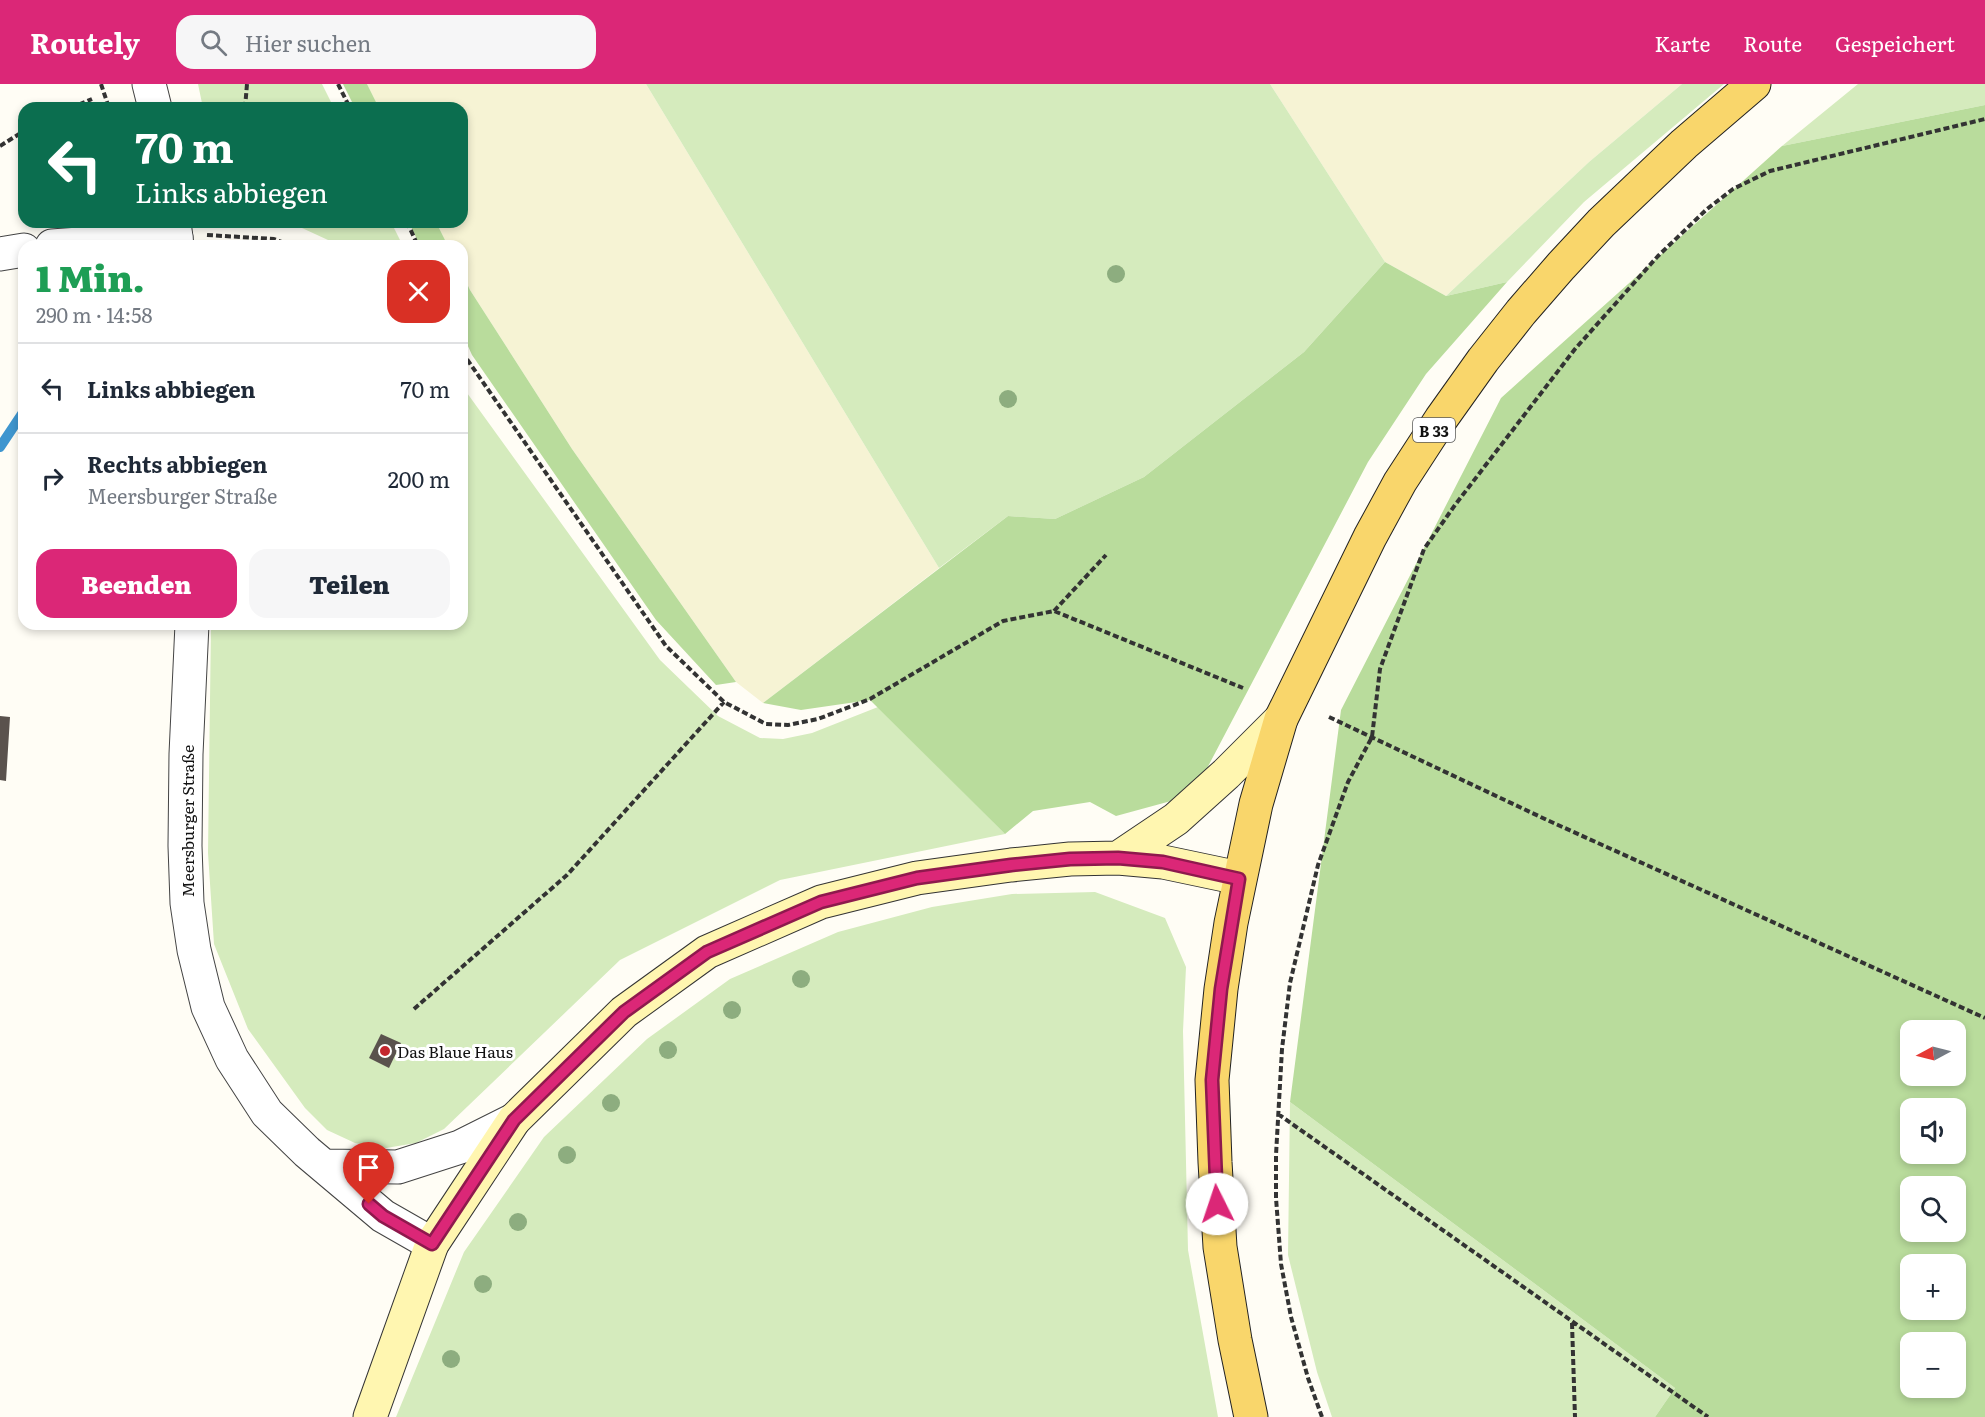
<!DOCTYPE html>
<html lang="de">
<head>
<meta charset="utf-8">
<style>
	body { margin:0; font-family:Literata,serif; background:#f6f6f7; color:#1f2937; height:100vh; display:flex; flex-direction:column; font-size:22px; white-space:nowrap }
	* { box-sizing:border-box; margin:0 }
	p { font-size:20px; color:#747a83 }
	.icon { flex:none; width:33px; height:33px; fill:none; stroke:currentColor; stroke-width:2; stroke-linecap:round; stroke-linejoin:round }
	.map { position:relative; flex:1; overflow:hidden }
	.drawer { position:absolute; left:18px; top:156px; width:450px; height:390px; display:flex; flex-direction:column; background:#fff; border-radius:18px; box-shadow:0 3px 9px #0003 }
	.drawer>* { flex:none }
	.top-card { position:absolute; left:18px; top:18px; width:450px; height:126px; border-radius:18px; box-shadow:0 3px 9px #0003; background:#0b6e4f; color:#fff; overflow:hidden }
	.needle { width:39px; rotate:263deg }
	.fabs { position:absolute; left:1900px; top:936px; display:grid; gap:12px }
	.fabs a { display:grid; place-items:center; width:66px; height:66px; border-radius:12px; background:#fff; box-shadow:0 3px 9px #0003; font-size:30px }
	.pin { position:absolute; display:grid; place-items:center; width:51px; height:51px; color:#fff; margin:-62px -26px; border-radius:50% 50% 50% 0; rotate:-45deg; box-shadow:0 0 6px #0007 }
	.pin .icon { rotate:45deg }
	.me { position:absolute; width:66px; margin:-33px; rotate:356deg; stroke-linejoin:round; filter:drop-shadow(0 0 4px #0008) }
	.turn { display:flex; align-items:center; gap:21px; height:126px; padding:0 18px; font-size:27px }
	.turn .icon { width:78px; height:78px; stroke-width:2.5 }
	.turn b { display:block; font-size:42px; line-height:51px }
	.round { display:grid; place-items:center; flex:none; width:63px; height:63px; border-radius:18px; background:#f6f6f7 }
	.head { display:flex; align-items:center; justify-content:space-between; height:102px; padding:0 18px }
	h1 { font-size:36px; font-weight:800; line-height:45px; color:#1e9e55 }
	.cta { display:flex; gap:12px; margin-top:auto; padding:12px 18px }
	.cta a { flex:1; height:69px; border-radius:18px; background:#db2777; color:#fff; font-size:24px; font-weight:800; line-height:69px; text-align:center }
	.cta a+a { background:#f6f6f7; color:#1f2937 }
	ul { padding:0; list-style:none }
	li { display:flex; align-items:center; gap:18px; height:90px; padding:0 18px; border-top:2px solid #e0e1e3 }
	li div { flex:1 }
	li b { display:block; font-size:22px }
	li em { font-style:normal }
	header { display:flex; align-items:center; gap:36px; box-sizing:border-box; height:84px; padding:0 30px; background:#db2777; color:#fff }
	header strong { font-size:28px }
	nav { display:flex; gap:33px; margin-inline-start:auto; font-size:21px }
	.search { width:420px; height:54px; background:#f6f6f7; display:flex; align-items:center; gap:15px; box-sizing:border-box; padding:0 21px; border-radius:18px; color:#747a83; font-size:22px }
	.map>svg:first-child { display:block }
</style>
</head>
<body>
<header>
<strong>Routely</strong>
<div class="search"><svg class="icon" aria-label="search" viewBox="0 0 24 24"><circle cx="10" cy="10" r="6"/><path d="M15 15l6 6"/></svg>Hier suchen</div>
<nav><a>Karte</a><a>Route</a><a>Gespeichert</a></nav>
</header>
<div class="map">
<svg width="1985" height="1333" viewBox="0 0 1985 1333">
	<rect width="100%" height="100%" fill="#fffdf5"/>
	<path fill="#f6f3d4" d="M367 0H646L939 484 763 619 736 598 572 365 470 206 462 189V162H448L436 138H462V24H379Z
		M1270 0H1682L1589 78 1446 212 1385 178Z"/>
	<path fill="#d5ebbd" d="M198 0H322L334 24H203Z
		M646 0H1270L1385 178 1304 268 1144 393 1055 435 1008 432 939 484Z
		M1682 0H1724L1584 118 1507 198 1446 212 1589 78Z
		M1858 0H1985V21L1782 62Z
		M289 138H391L403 162H341Z
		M462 302 660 576 718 632 760 654 783 655 812 649 878 623 1005 750 780 796 620 876 444 1045 416 1059 386 1064 355 1059 327 1046 305 1024 248 945 214 860 208 769 211 540H462Z
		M1095 808 1165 834 1186 883 1183 947 1188 1166 1218 1333H396L464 1168 544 1053 647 955 730 895 838 848 932 823 1012 810Z
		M1290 1018 1675 1304 1655 1333H1332L1317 1288 1288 1171Z"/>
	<path fill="#b9dc9c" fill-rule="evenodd" d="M343 0H367L379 24H355Z
		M1985 21V1333H1655L1675 1304 1290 1018 1341 626 1501 314 1782 62ZM1956 946V992H1911V946ZM1956 1024V1070H1911V1024ZM1956 1102V1148H1911V1102ZM1956 1180V1226H1911V1180ZM1956 1258V1304H1911V1258Z
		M409 138H436L448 162H420Z
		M1385 178 1446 212 1507 198 1426 290 1368 378 1193 711 1116 732 1090 718 1033 727 1005 750 870 616 801 626 763 619 1008 432 1055 435 1144 393 1304 268Z
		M462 189 470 206 572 365 736 598 716 601 656 536 472 271 462 249Z"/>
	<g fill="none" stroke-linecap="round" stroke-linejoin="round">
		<path stroke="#3f96cf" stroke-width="10" d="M0 363 24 327"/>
	</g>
	<path fill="#5a524d" d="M0 632 10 633 6 697 0 696Z
		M381 950 401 959 389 984 369 974Z"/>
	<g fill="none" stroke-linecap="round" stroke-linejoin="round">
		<g stroke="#444" stroke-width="35">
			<path id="minor" d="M52 162 176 153
				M0 170 24 166"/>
		</g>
		<g stroke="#444" stroke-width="35">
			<path id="tertiary" d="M149 0 155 24
				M174 138 177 162
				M192 540 186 670 185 762 187 819 194 866 208 923 232 975 267 1029 307 1068 383 1132 432 1160
				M324 1082 398 1083 460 1063 514 1036"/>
		</g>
		<g stroke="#333" stroke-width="35">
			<path id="secondary" d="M1118 774 1176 735 1226 690 1281 635
				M370 1333 432 1160 514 1036 624 928 707 868 821 818 917 794 1011 781 1070 775 1118 774 1163 778 1239 794"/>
		</g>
		<g stroke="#222" stroke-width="35">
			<path id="primary" d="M1251 1333 1235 1256 1220 1163 1215 1078 1212 996 1221 905 1231 839 1256 720 1281 635 1370 453 1400 398 1441 335 1483 276 1521 228 1561 182 1601 139 1684 60 1754 0"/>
		</g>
		<path stroke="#333" stroke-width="4" stroke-dasharray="6 3" stroke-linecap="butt" d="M101 0 109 24
			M338 0 350 24
			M71 24 92 15
			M245 24 247 0
			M0 62 24 47
			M407 138 418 162
			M207 151 274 155 292 162
			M462 268 666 562 724 618 766 640 788 641 818 635 870 615 1003 537 1054 527 1243 604
			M1054 527 1106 471
			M1329 633 1547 736 1985 934
			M414 925 567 791 724 618
			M1278 1030 1708 1333
			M1572 1239 1575 1333
			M1322 1333 1308 1294 1291 1233 1281 1180 1276 1114V1071L1282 965 1290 899 1318 781 1348 698 1372 653 1380 585 1424 465 1455 421 1575 265 1658 172 1707 125 1733 105 1770 87 1985 35"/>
		<use href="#minor" stroke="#fff" stroke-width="33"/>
		<use href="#tertiary" stroke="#fff" stroke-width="33"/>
		<use href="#secondary" stroke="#fff6b0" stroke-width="33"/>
		<use href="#primary" stroke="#f9d66b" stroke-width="33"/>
	</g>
	<g fill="#8dad7f">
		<circle cx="1116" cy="190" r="9"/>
		<circle cx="1008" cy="315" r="9"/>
		<circle cx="801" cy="895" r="9"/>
		<circle cx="732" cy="926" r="9"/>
		<circle cx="668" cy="966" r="9"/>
		<circle cx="611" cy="1019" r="9"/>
		<circle cx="567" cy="1071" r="9"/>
		<circle cx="518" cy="1138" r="9"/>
		<circle cx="483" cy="1200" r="9"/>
		<circle cx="451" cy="1275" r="9"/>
	</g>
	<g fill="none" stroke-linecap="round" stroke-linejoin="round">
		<g stroke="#8e194d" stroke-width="15">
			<path id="route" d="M369 1120 383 1132 432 1160 514 1036 624 928 707 868 821 818 917 794 1011 781 1070 775 1118 774 1163 778 1239 795 1221 905 1212 996 1217 1120"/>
		</g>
		<use href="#route" stroke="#db2777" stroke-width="10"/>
	</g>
	<circle fill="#c4262e" stroke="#fff" stroke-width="2" cx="385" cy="967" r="6"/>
	<g text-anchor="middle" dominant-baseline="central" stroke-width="6" stroke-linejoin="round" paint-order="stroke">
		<rect fill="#fff" stroke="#585858" stroke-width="1.5" x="1413" y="334" width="42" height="24" rx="4.5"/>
		<g font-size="15" font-weight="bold" fill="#111">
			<text x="1434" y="346">B 33</text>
		</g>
		<g font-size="16" fill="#111" stroke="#fff">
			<text transform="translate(187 737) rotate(-90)">Meersburger Straße</text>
		</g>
		<g font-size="16" fill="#111" stroke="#fff" text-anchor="start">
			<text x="397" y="967">Das Blaue Haus</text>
		</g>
	</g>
</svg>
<div class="fabs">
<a><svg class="needle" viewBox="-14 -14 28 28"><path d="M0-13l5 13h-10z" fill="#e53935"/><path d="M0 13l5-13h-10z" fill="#747a83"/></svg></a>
<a><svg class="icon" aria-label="sound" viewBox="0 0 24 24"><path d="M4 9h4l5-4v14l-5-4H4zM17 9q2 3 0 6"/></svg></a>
<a><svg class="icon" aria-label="search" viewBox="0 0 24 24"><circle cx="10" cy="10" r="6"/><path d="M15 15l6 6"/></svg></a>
<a>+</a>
<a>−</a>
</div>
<div class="pin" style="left:369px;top:1120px;background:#d93025"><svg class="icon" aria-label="arrive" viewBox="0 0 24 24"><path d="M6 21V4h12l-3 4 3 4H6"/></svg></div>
<svg class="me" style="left:1217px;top:1120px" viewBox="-20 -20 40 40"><circle r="19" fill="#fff"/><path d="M0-13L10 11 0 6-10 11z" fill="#db2777"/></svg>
<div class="top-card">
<div class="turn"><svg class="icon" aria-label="left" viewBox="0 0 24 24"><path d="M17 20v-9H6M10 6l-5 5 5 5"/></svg><div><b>70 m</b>Links abbiegen</div></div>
</div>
<section class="drawer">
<div class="head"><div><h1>1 Min.</h1><p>290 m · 14:58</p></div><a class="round" style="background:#d93025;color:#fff"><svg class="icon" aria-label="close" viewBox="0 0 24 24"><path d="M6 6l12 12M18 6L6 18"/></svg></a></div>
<ul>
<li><svg class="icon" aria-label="left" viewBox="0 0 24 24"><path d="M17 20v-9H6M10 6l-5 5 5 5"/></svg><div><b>Links abbiegen</b></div><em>70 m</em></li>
<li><svg class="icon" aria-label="right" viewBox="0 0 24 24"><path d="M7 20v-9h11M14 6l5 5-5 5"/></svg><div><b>Rechts abbiegen</b><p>Meersburger Straße</p></div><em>200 m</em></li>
</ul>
<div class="cta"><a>Beenden</a><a>Teilen</a></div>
</section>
</div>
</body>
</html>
